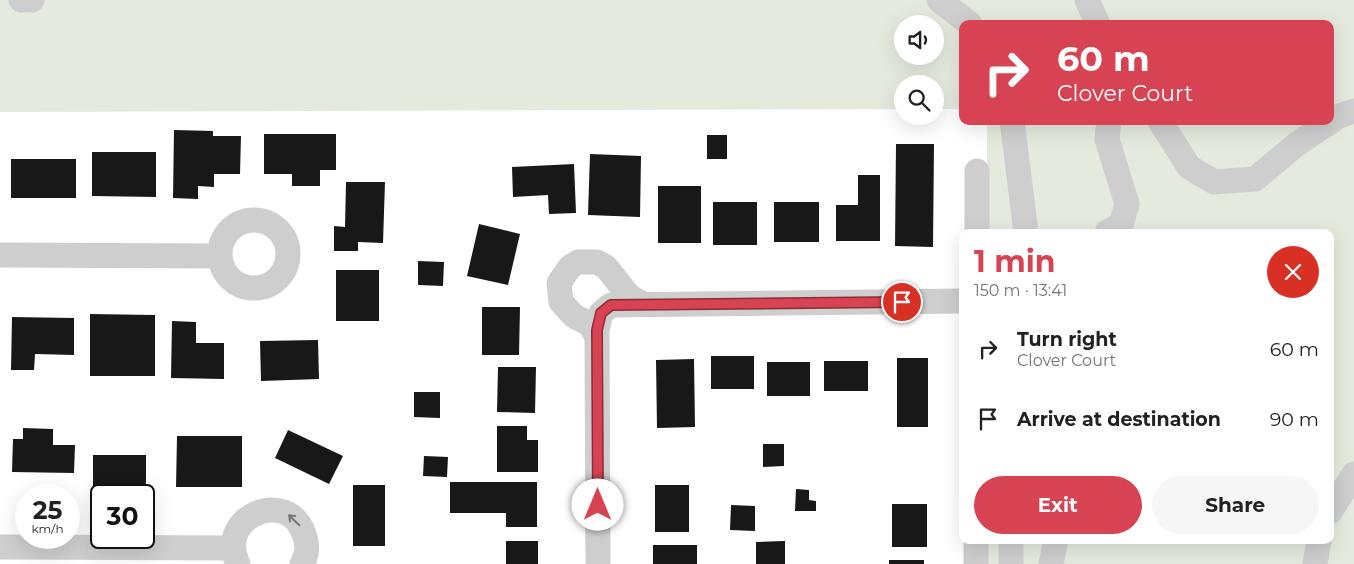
<!DOCTYPE html>
<html lang="en">
<head>
<meta charset="utf-8">
<style>
	body { margin:0; font-family:Montserrat,sans-serif; background:#f6f6f6; color:#202124; height:100vh; display:flex; flex-direction:column; font-size:19px; white-space:nowrap }
	* { box-sizing:border-box; margin:0 }
	p { font-size:16px; color:#757577 }
	.icon { flex:none; width:28px; height:28px; fill:none; stroke:currentColor; stroke-width:2; stroke-linecap:round; stroke-linejoin:round }
	.map { position:relative; flex:1; overflow:hidden }
	.drawer { position:absolute; left:959px; top:229px; width:375px; height:315px; display:flex; flex-direction:column; background:#fff; border-radius:10px; box-shadow:0 5px 20px #0002 }
	.drawer>* { flex:none }
	.guide { position:absolute; left:959px; top:20px; width:375px; height:105px; border-radius:10px; box-shadow:0 5px 20px #0002; background:#d84353; color:#fff; overflow:hidden }
	.buttons { position:absolute; left:894px; top:15px; display:grid; gap:10px }
	.buttons a { display:grid; place-items:center; width:50px; height:50px; border-radius:50%; background:#fff; box-shadow:0 5px 20px #0002; font-size:25px }
	.speed { position:absolute; left:15px; top:484px; display:flex; gap:10px; font-size:25px; font-weight:700; text-align:center }
	.speed>* { display:grid; place-content:center; width:65px; height:65px; border-radius:50%; background:#fff; box-shadow:0 5px 20px #0002; line-height:1 }
	.speed small { font-size:12px; font-weight:400 }
	.speed .limit { border:2px solid #111; border-radius:8px; background:#fff; color:#111 }
	.pin { position:absolute; display:grid; place-items:center; width:42px; height:42px; color:#fff; margin:-21px; border:2px solid #fff; border-radius:50%; box-shadow:0 1px 5px #0007 }
	.me { position:absolute; width:55px; margin:-28px; rotate:0deg; stroke-linejoin:round; filter:drop-shadow(0 0 4px #0008) }
	.turn { display:flex; align-items:center; gap:18px; height:105px; padding:0 15px; font-size:22px }
	.turn .icon { width:65px; height:65px; stroke-width:2.5 }
	.turn b { display:block; font-size:35px; line-height:42px }
	.round { display:grid; place-items:center; flex:none; width:52px; height:52px; border-radius:26px; background:#f6f6f6 }
	.head { display:flex; align-items:center; justify-content:space-between; height:85px; padding:0 15px }
	h1 { font-size:30px; font-weight:700; line-height:38px; color:#d84353 }
	.cta { display:flex; gap:10px; margin-top:auto; padding:10px 15px }
	.cta a { flex:1; height:58px; border-radius:30px; background:#d84353; color:#fff; font-size:20px; font-weight:700; line-height:58px; text-align:center }
	.cta a+a { background:#f6f6f6; color:#202124 }
	ul { padding:0; list-style:none }
	li { display:flex; align-items:center; gap:15px; height:70px; padding:0 15px }
	li div { flex:1 }
	li b { display:block; font-size:19px }
	li em { font-style:normal }
	.map>svg:first-child { display:block }
</style>
</head>
<body>
<div class="map">
<svg width="1354" height="564" viewBox="0 0 1354 564">
	<rect width="100%" height="100%" fill="#fff"/>
	<path fill="#e5eade" fill-rule="evenodd" d="M0 0H1354V564H987V540H1330V232H987V121H1330V24H962V109H935V84H902V109L0 112ZM902 24H935V56H902Z"/>
	<path fill="#181818" d="M174 130 213 131V136H241L240 174H214V187L198 186V199L173 198Z
		M264 134H336V170H320V186H292V174H264Z
		M707 135H727V159H707Z
		M896 144H934L933 247 895 246Z
		M92 152H156V197L92 196Z
		M590 154 641 156 640 217 588 215Z
		M11 159H76V198H11Z
		M574 164 576 213 549 214 548 195 513 197 512 167Z
		M858 175H880V241H836V205H858Z
		M346 182H385L383 243 358 242V251H334V226L345 227Z
		M658 186H701V243H658Z
		M713 202H757V245H713Z
		M774 202H819V242H774Z
		M479 224 520 234 508 285 467 276Z
		M418 261 444 262 443 286 418 285Z
		M336 270H379V321H336Z
		M482 307H520L519 355H482Z
		M90 314 155 315V376H90Z
		M12 317 74 318V355L35 354 34 370H11Z
		M172 321 196 322V343H224V379L171 378Z
		M318 340 319 379 261 381 260 341Z
		M711 356H754V389H711Z
		M897 358H928V427H897Z
		M694 359 695 427 657 428 656 360Z
		M824 361H868V391H824Z
		M767 362H810V396H767Z
		M498 367H536L535 413 497 412Z
		M414 392H440V418L414 417Z
		M497 426H527V440H538V472H497Z
		M23 428 53 429V445H75L74 473 12 472 13 439H23Z
		M288 430 343 456 329 484 275 458Z
		M177 436H242V487H176Z
		M763 444H784V466L763 467Z
		M93 455H146V489H93Z
		M424 456 448 457 447 477 423 476Z
		M450 482H537V527H506V513H450Z
		M353 485H385V546H353Z
		M655 485H689V532H655Z
		M796 489 809 490V500L816 501V511H795Z
		M892 504H927V547H892Z
		M731 505 755 506V531L730 530Z
		M506 541H538V564H506Z
		M785 541V564H756V542Z
		M653 545H697V564H653Z
		M889 560H924V564H889Z"/>
	<g fill="none" stroke-linecap="round" stroke-linejoin="round">
		<path stroke="#cecece" stroke-width="25" d="M21 0H32
			M939 0 970 24
			M1087 0 1098 24
			M1012 121 1026 232
			M1160 121 1189 167 1214 182 1255 179 1297 144 1339 116 1354 111
			M220 254a34 34 0 1 1 68 0a34 34 0 1 1-68 0Z
			M977 232V171
			M1107 232 1121 225 1127 204 1107 139 1109 121
			M0 255 220 256
			M597 337 590 324 574 316 561 302 559 283 570 267 578 262H597L606 267 629 296 643 304
			M1330 512 1354 474
			M1011 540V564
			M0 547 234 548
			M238 564C215 516 288 487 304 534 308 545 308 554 302 564
			M598 564 597 330 601 313 611 305 962 301
			M976 564V540
			M1051 564 1056 540
			M1315 564 1319 540"/>
	</g>
	<defs><path id="oneway-shaft" d="M-6 0H5M1.5-3L5.5 0L1.5 3" fill="none" stroke-width="1.6" stroke-linecap="round" stroke-linejoin="round" transform="scale(1.25)"/></defs>
	<use stroke="#787878" href="#oneway-shaft" transform="translate(294 520) rotate(-136)"/>
	<g fill="none" stroke-linecap="round" stroke-linejoin="round">
		<g stroke="#8c2c36" stroke-width="12">
			<path id="route" d="M598 505 597 330 601 313 611 305 902 302"/>
		</g>
		<use href="#route" stroke="#d84353" stroke-width="9"/>
	</g>
</svg>
<div class="buttons">
<a><svg class="icon" aria-label="sound" viewBox="0 0 24 24"><path d="M4 9h4l5-4v14l-5-4H4zM17 9q2 3 0 6"/></svg></a>
<a><svg class="icon" aria-label="search" viewBox="0 0 24 24"><circle cx="10" cy="10" r="6"/><path d="M15 15l6 6"/></svg></a>
</div>
<div class="speed"><div>25<small>km/h</small></div><div class="limit">30</div></div>
<div class="pin" style="left:902px;top:302px;background:#d93025"><svg class="icon" aria-label="arrive" viewBox="0 0 24 24"><path d="M6 21V4h12l-3 4 3 4H6"/></svg></div>
<svg class="me" style="left:598px;top:505px" viewBox="-20 -20 40 40"><circle r="19" fill="#fff"/><path d="M0-13L10 11 0 6-10 11z" fill="#d84353"/></svg>
<div class="guide">
<div class="turn"><svg class="icon" aria-label="right" viewBox="0 0 24 24"><path d="M7 20v-9h11M14 6l5 5-5 5"/></svg><div><b>60 m</b>Clover Court</div></div>
</div>
<section class="drawer">
<div class="head"><div><h1>1 min</h1><p>150 m · 13:41</p></div><a class="round" style="background:#d93025;color:#fff"><svg class="icon" aria-label="close" viewBox="0 0 24 24"><path d="M6 6l12 12M18 6L6 18"/></svg></a></div>
<ul>
<li><svg class="icon" aria-label="right" viewBox="0 0 24 24"><path d="M7 20v-9h11M14 6l5 5-5 5"/></svg><div><b>Turn right</b><p>Clover Court</p></div><em>60 m</em></li>
<li><svg class="icon" aria-label="arrive" viewBox="0 0 24 24"><path d="M6 21V4h12l-3 4 3 4H6"/></svg><div><b>Arrive at destination</b></div><em>90 m</em></li>
</ul>
<div class="cta"><a>Exit</a><a>Share</a></div>
</section>
</div>
</body>
</html>
